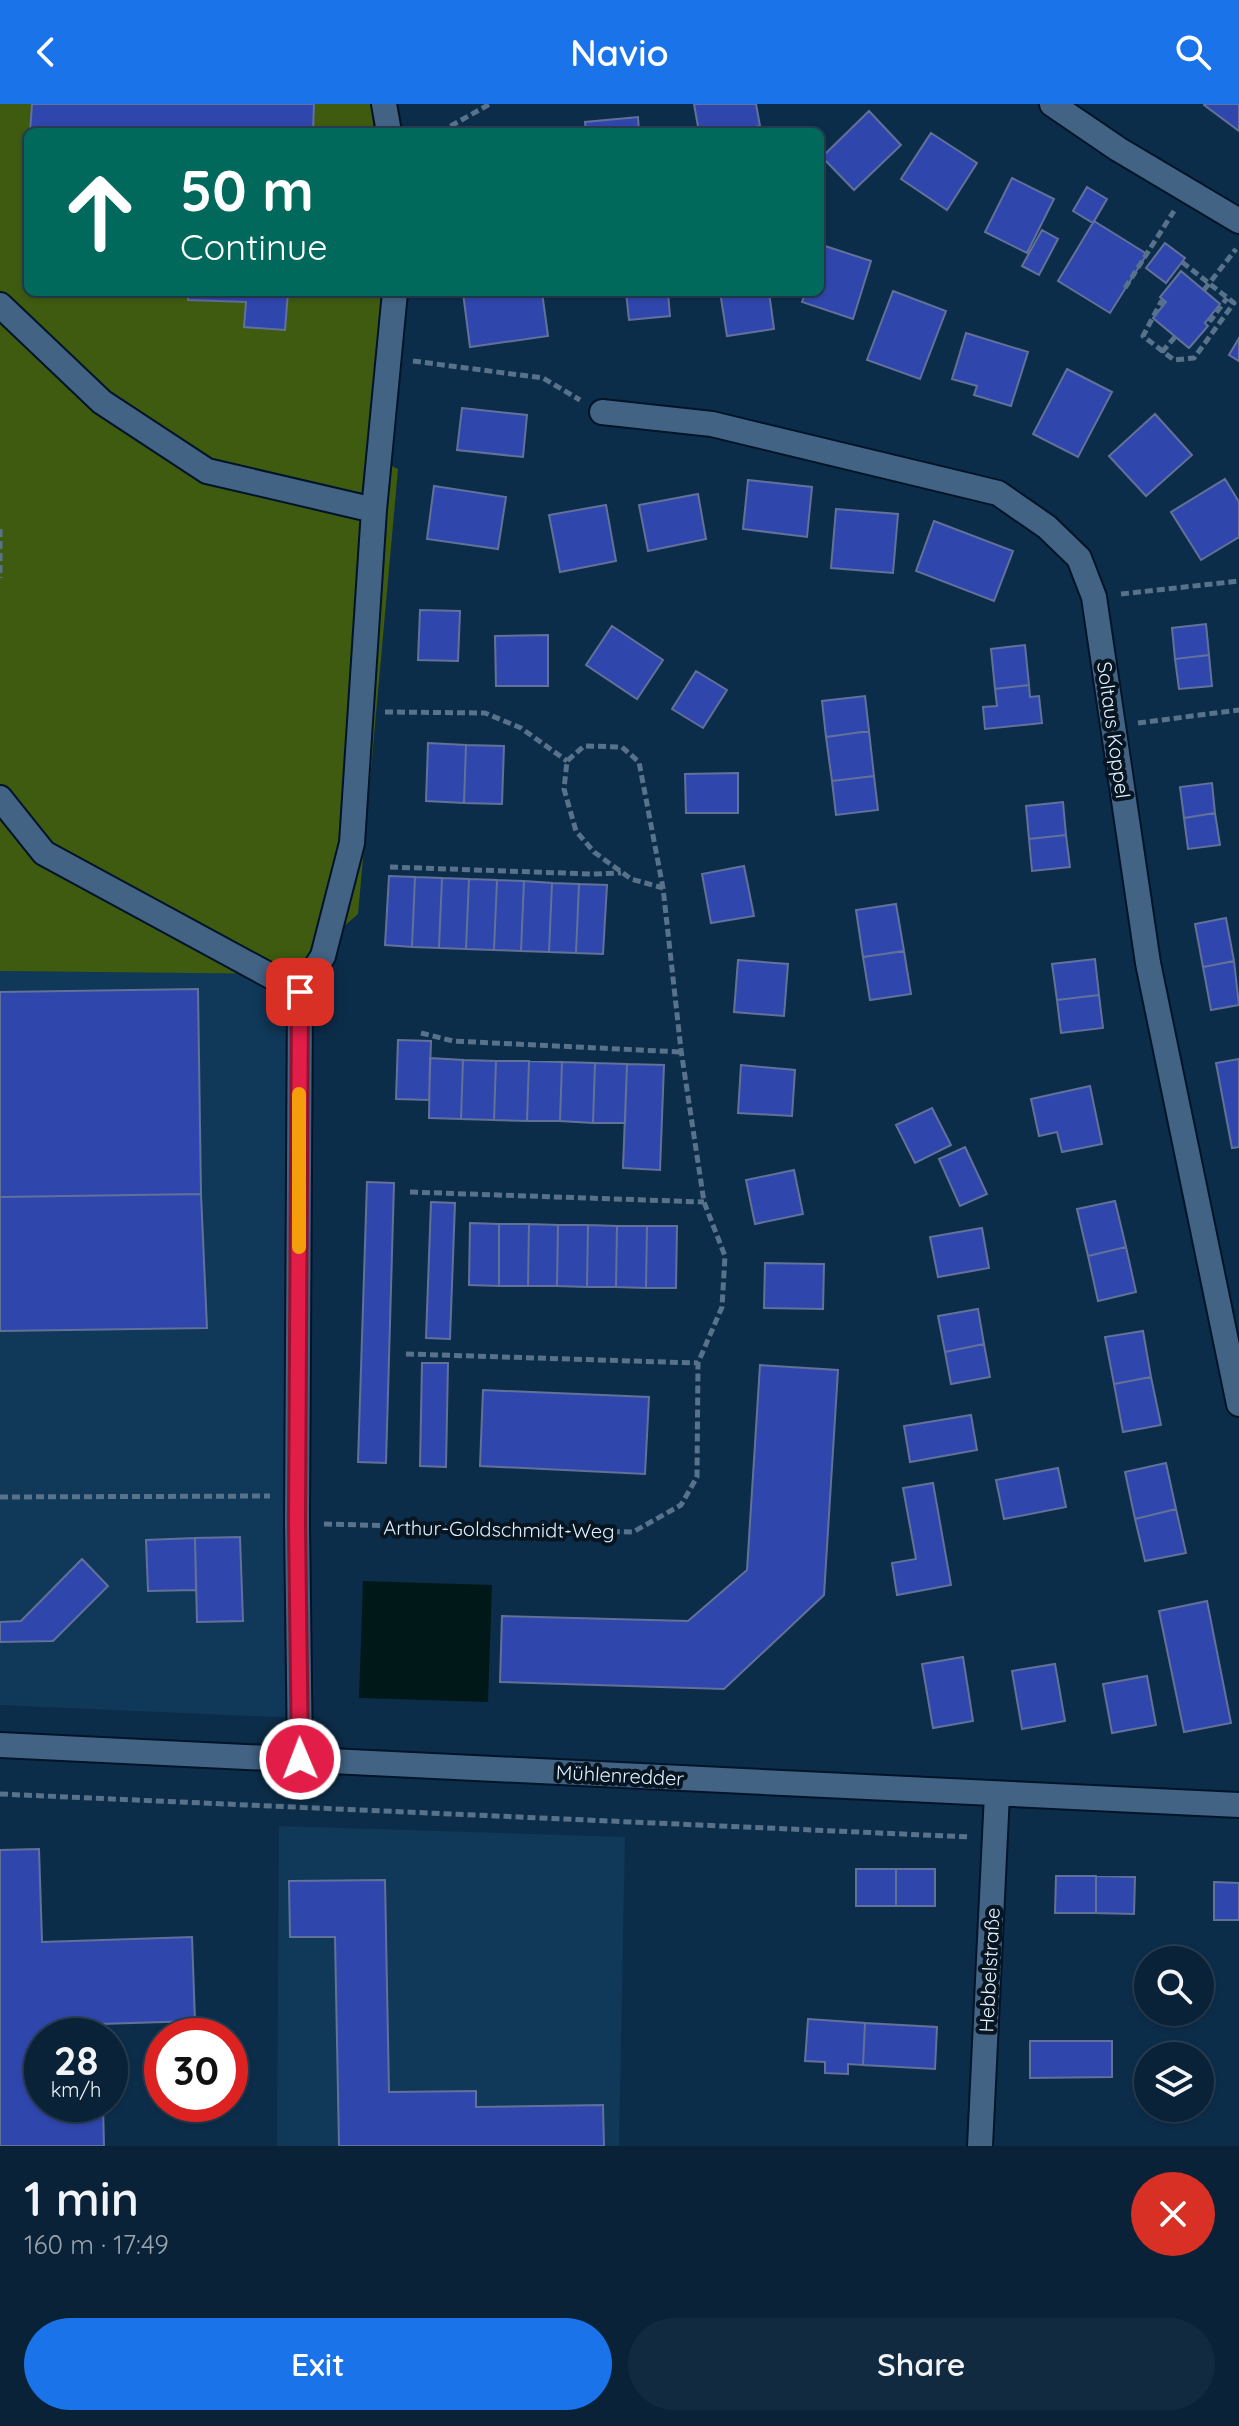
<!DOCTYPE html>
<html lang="en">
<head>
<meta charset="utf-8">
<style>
	body { margin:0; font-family:Quicksand,sans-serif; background:#122a40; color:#f1f3f6; height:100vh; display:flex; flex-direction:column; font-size:30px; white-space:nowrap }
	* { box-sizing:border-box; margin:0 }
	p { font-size:26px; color:#99a4ae }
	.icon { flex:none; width:44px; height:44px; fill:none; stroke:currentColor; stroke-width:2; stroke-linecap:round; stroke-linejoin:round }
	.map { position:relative; height:2042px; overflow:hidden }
	.panel { display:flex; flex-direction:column; background:#092238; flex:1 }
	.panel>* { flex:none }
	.guide { position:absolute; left:24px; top:24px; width:800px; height:168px; border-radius:12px; box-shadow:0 2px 6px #0004,0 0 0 2px #293f53; background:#00695c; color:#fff; overflow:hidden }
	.tools { position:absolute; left:1134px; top:1842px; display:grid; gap:16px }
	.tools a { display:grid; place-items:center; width:80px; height:80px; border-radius:50%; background:#092238; box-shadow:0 2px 6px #0004,0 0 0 2px #293f53; font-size:40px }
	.speed { position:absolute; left:24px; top:1914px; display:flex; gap:16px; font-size:40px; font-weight:700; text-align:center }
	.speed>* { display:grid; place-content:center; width:104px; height:104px; border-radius:50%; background:#092238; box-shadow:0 2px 6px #0004,0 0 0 2px #293f53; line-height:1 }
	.speed small { font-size:20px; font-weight:400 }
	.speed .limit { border:12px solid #d22; background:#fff; color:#111 }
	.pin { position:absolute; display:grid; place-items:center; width:68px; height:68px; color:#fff; margin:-34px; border-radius:16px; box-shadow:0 4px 12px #0006 }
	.me { position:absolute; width:88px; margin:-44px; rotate:359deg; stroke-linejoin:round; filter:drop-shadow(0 0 6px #0008) }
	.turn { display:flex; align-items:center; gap:28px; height:168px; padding:0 24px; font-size:36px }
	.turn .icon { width:104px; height:104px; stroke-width:2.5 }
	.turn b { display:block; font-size:56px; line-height:68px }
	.round { display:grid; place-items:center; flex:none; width:84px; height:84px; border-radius:42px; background:#122a40 }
	.headline { display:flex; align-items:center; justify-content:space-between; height:136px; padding:0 24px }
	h1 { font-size:48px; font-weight:600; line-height:60px }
	.primary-button { display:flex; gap:16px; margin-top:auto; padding:16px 24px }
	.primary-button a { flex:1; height:92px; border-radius:48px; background:#1a73e8; color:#fff; font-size:32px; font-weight:600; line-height:92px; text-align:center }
	.primary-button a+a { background:#122a40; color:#f1f3f6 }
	header { display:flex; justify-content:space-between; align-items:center; height:104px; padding:0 24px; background:#1a73e8; color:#fff; font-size:36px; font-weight:600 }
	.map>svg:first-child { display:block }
</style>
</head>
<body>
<header><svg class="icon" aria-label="back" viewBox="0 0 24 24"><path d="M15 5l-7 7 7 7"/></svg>Navio<svg class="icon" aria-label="search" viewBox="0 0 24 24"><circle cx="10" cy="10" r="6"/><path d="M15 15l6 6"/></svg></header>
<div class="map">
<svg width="1239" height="2042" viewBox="0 0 1239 2042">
	<rect width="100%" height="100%" fill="#0c2d4a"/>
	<path fill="#103859" d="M0 867 289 870 297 1614 0 1601Z
		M279 1722 625 1733 619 2042H277Z"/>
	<path fill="#3e5b10" d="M0 0H371L374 28H28V188H387L367 350 398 365 358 810 289 870 0 867Z"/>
	<path fill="#001918" d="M363 1477 492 1481 488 1598 359 1594Z"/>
	<path fill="#2f46ad" stroke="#627199" stroke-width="2" d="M32 0H314L313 28H30Z
		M694 0H756L760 22 725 28H699Z
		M1239 0V27L1204 1V0Z
		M869 7 901 41 854 86 822 53Z
		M638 13 639 28H586L585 18Z
		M931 29 977 59 947 106 901 75Z
		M1012 74 1054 95 1027 149 985 128Z
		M1087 83 1107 95 1093 119 1073 107Z
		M1094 117 1147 150 1110 209 1058 177Z
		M1042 126 1058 135 1039 171 1022 162Z
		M1165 139 1185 154 1166 179 1146 164Z
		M822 141 871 157 853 215 802 198 806 188H820Z
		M1181 167 1220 200 1205 219 1208 222 1189 244 1153 214 1166 198 1160 193Z
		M893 187 946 207 920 275 867 256Z
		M189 188H288L285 226 244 223 246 198 188 196Z
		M472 188H542L548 232 470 243 463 189Z
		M626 188H668L670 212 629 216Z
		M720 188H769L774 225 727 232Z
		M966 229 1028 248 1011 302 974 291 977 282 952 275Z
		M1239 234V257L1229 251Z
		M1067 265 1112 288 1078 353 1033 330Z
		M462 304 527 311 523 353 457 346Z
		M1155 310 1192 351 1146 392 1109 352Z
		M1225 375 1239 398V433L1201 456 1171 408Z
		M748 376 812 383 807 433 743 425Z
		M434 382 506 393 498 445 427 435Z
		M698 390 706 435 648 447 639 401Z
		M606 401 616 457 560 468 549 411Z
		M836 405 898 410 893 469 831 464Z
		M934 417 1013 447 994 497 916 467Z
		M420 506 460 507 458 557 418 556Z
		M1206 520 1209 551 1175 555 1172 524Z
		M612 522 663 556 637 595 586 561Z
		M548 531V582H496L495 532Z
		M1025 541 1029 581 995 585 991 545Z
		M1209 551 1212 582 1179 585 1175 555Z
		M696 567 727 586 703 624 672 605Z
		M1029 581 1030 593 1039 592 1042 619 985 625 983 603 997 602 995 585Z
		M865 592 869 627 826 633 822 597Z
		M869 627 874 672 832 677 826 633Z
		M428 639 466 641 464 699 426 697Z
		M466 641 504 642 502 700 464 699Z
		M738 669V709H686L685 670Z
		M874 672 878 706 836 711 832 677Z
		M1212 679 1215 709 1184 714 1180 683Z
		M1063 698 1066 731 1029 735 1026 702Z
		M1215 709 1220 741 1188 745 1184 714Z
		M1066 731 1070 763 1032 767 1029 735Z
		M744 762 754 812 711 819 702 770Z
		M389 772 415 773 412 843 385 841Z
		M415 773 442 774 439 844 412 843Z
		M442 774 469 775 466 845 439 844Z
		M469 775 497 776 494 846 466 845Z
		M497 776 524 777 521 847 494 846Z
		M524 777 552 779 549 848 521 847Z
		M552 779 579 780 576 849 549 848Z
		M579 780 607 781 603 850 576 849Z
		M896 800 904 847 863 853 856 806Z
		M1226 814 1234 857 1203 863 1195 820Z
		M904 847 911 890 870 896 863 853Z
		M1095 855 1099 891 1057 896 1052 860Z
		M738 856 788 860 784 912 734 908Z
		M1234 857 1239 901 1211 906 1203 863Z
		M198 885 201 1090 0 1093V888Z
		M1099 891 1103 924 1061 929 1057 896Z
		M398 936 431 937 429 996 396 995Z
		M430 954 463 956 461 1015 429 1014Z
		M1239 955V1043L1232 1044 1216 959Z
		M463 956 496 957 494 1016 461 1015Z
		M496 957H529L527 1017 494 1016Z
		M529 957 562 958 560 1017H527Z
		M562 958 595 959 593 1019 560 1017Z
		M595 959 627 960 625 1019H593Z
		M627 960 664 961 660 1066 623 1064Z
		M741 961 795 966 792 1012 738 1009Z
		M1090 982 1102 1040 1062 1048 1057 1028 1039 1032 1031 995Z
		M932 1004 951 1041 915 1059 896 1021Z
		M965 1043 987 1090 960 1102 939 1055Z
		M794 1066 803 1110 755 1120 746 1076Z
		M367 1078 394 1079 386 1359 358 1358Z
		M201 1090 207 1224 0 1227V1093Z
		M1115 1097 1126 1143 1088 1152 1077 1105Z
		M431 1098 455 1099 450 1235 426 1234Z
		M470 1119 499 1120V1182L469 1181Z
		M499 1120H529L528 1182H499Z
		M529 1120 558 1121 557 1182H528Z
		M558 1121H588L587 1183 557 1182Z
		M588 1121 617 1122 616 1183H587Z
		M617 1122H647L646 1184 616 1183Z
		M647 1122H677L676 1184H646Z
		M982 1124 989 1164 938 1173 930 1133Z
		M1126 1143 1136 1188 1098 1197 1088 1152Z
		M765 1159 824 1160 823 1205 764 1204Z
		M978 1205 984 1240 945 1248 938 1212Z
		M1143 1227 1151 1273 1114 1280 1105 1233Z
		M984 1240 990 1273 951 1280 945 1248Z
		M422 1259H448L446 1363 420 1362Z
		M760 1261 838 1266 824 1491 724 1585 500 1578 502 1512 688 1517 747 1466Z
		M1151 1273 1161 1321 1123 1328 1114 1280Z
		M483 1286 649 1293 645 1370 480 1362Z
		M971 1311 977 1346 910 1358 904 1322Z
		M1166 1359 1176 1405 1135 1415 1125 1368Z
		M1058 1364 1066 1403 1004 1415 996 1376Z
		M933 1379 951 1481 897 1491 892 1459 916 1455 903 1384Z
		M1176 1405 1186 1449 1145 1457 1135 1415Z
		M240 1433 243 1517 197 1518 195 1434Z
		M195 1434 196 1486 148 1487 146 1436Z
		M82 1455 108 1482 53 1537 0 1538V1518L21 1517Z
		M1207 1497 1231 1619 1184 1628 1159 1507Z
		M963 1553 973 1617 933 1624 922 1560Z
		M1055 1560 1065 1617 1022 1625 1012 1567Z
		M1147 1572 1156 1621 1112 1629 1103 1580Z
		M39 1745 42 1838 192 1833 195 1917 100 1920 101 1932H42V2000H103L104 2042H0V1746Z
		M856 1765H896V1802H856Z
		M896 1765H935V1802H896Z
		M1056 1772H1096V1809H1055Z
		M1096 1772 1135 1773 1134 1810 1096 1809Z
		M385 1776 389 1988 476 1987V2003L603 2001 604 2042H339L335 1833H290L289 1777Z
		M1214 1778 1239 1779V1816H1214Z
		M808 1915 865 1919 863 1961 848 1960V1970L825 1969V1958L805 1957Z
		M865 1919 937 1923 935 1965 863 1961Z
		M1030 1937H1112V1973L1030 1974Z"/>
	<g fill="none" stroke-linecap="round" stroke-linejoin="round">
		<g stroke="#001429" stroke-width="28">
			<path id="minor" d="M384 0 389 28
				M1052 0 1118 45 1239 117
				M0 201 102 298 207 367 374 406
				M602 308 712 320 998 389 1047 423 1079 454 1094 493 1148 859 1239 1300
				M0 694 44 749 300 888
				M0 1641 1239 1701
				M300 1655 297 1419 300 888 323 852 352 739 374 406 395 188
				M980 2042 997 1690"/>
		</g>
		<path stroke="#57728a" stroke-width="5" stroke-dasharray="8 4" stroke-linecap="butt" d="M440 28 490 0
			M1125 184 1174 107
			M1204 186 1236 145
			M1164 201 1161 198 1143 232 1174 256 1194 254 1234 199 1182 158
			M1209 214 1211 216 1227 194
			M1162 248 1175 233
			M413 257 543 274 580 296
			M0 425V474
			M1121 490 1239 477
			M385 608 485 609 521 624 567 657
			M1138 619 1239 606
			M390 763 592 770 621 769
			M421 929 453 937 681 948
			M410 1088 704 1098
			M406 1250 698 1259
			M0 1393 270 1392
			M324 1420 633 1428 681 1401 697 1373 698 1259 722 1203 725 1152 704 1098 681 946 663 784 639 658 622 643 584 642 567 657 564 685 576 727 594 748 631 775 663 784
			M0 1690 970 1733"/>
		<use href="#minor" stroke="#426384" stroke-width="24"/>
	</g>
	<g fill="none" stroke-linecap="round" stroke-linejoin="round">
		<g stroke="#92132f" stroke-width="20">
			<path id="route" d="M300 888 297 1419 300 1655"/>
		</g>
		<use href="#route" stroke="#e11d48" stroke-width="14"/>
		<path stroke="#f59e0b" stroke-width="14" d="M299 1143V990"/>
	</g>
	<g text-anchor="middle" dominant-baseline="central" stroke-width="8" stroke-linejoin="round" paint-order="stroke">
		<g font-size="20" fill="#e1f0ff" stroke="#071521">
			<text transform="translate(1114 626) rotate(82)">Soltaus Koppel</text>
			<text transform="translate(499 1425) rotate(1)">Arthur-Goldschmidt-Weg</text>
			<text transform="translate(620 1671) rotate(3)">Mühlenredder</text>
			<text transform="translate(989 1866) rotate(-87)">Hebbelstraße</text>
		</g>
	</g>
</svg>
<div class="tools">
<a><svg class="icon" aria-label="search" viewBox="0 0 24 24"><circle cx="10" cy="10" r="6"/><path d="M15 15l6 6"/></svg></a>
<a><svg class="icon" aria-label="layers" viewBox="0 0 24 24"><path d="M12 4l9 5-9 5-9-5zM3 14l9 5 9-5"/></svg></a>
</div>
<div class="speed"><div>28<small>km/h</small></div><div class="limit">30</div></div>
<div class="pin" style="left:300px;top:888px;background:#d93025"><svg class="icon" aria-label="arrive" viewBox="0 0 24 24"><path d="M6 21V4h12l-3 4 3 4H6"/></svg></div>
<svg class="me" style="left:300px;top:1655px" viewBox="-20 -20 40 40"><circle r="17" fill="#e11d48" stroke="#fff" stroke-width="3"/><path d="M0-11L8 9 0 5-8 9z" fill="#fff"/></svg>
<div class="guide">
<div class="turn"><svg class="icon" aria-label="ahead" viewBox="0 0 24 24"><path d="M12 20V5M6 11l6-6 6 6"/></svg><div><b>50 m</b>Continue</div></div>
</div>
</div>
<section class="panel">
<div class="headline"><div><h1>1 min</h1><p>160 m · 17:49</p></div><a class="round" style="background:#d93025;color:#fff"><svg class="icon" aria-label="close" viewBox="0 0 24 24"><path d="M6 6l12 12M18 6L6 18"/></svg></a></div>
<div class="primary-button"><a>Exit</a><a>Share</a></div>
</section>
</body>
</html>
